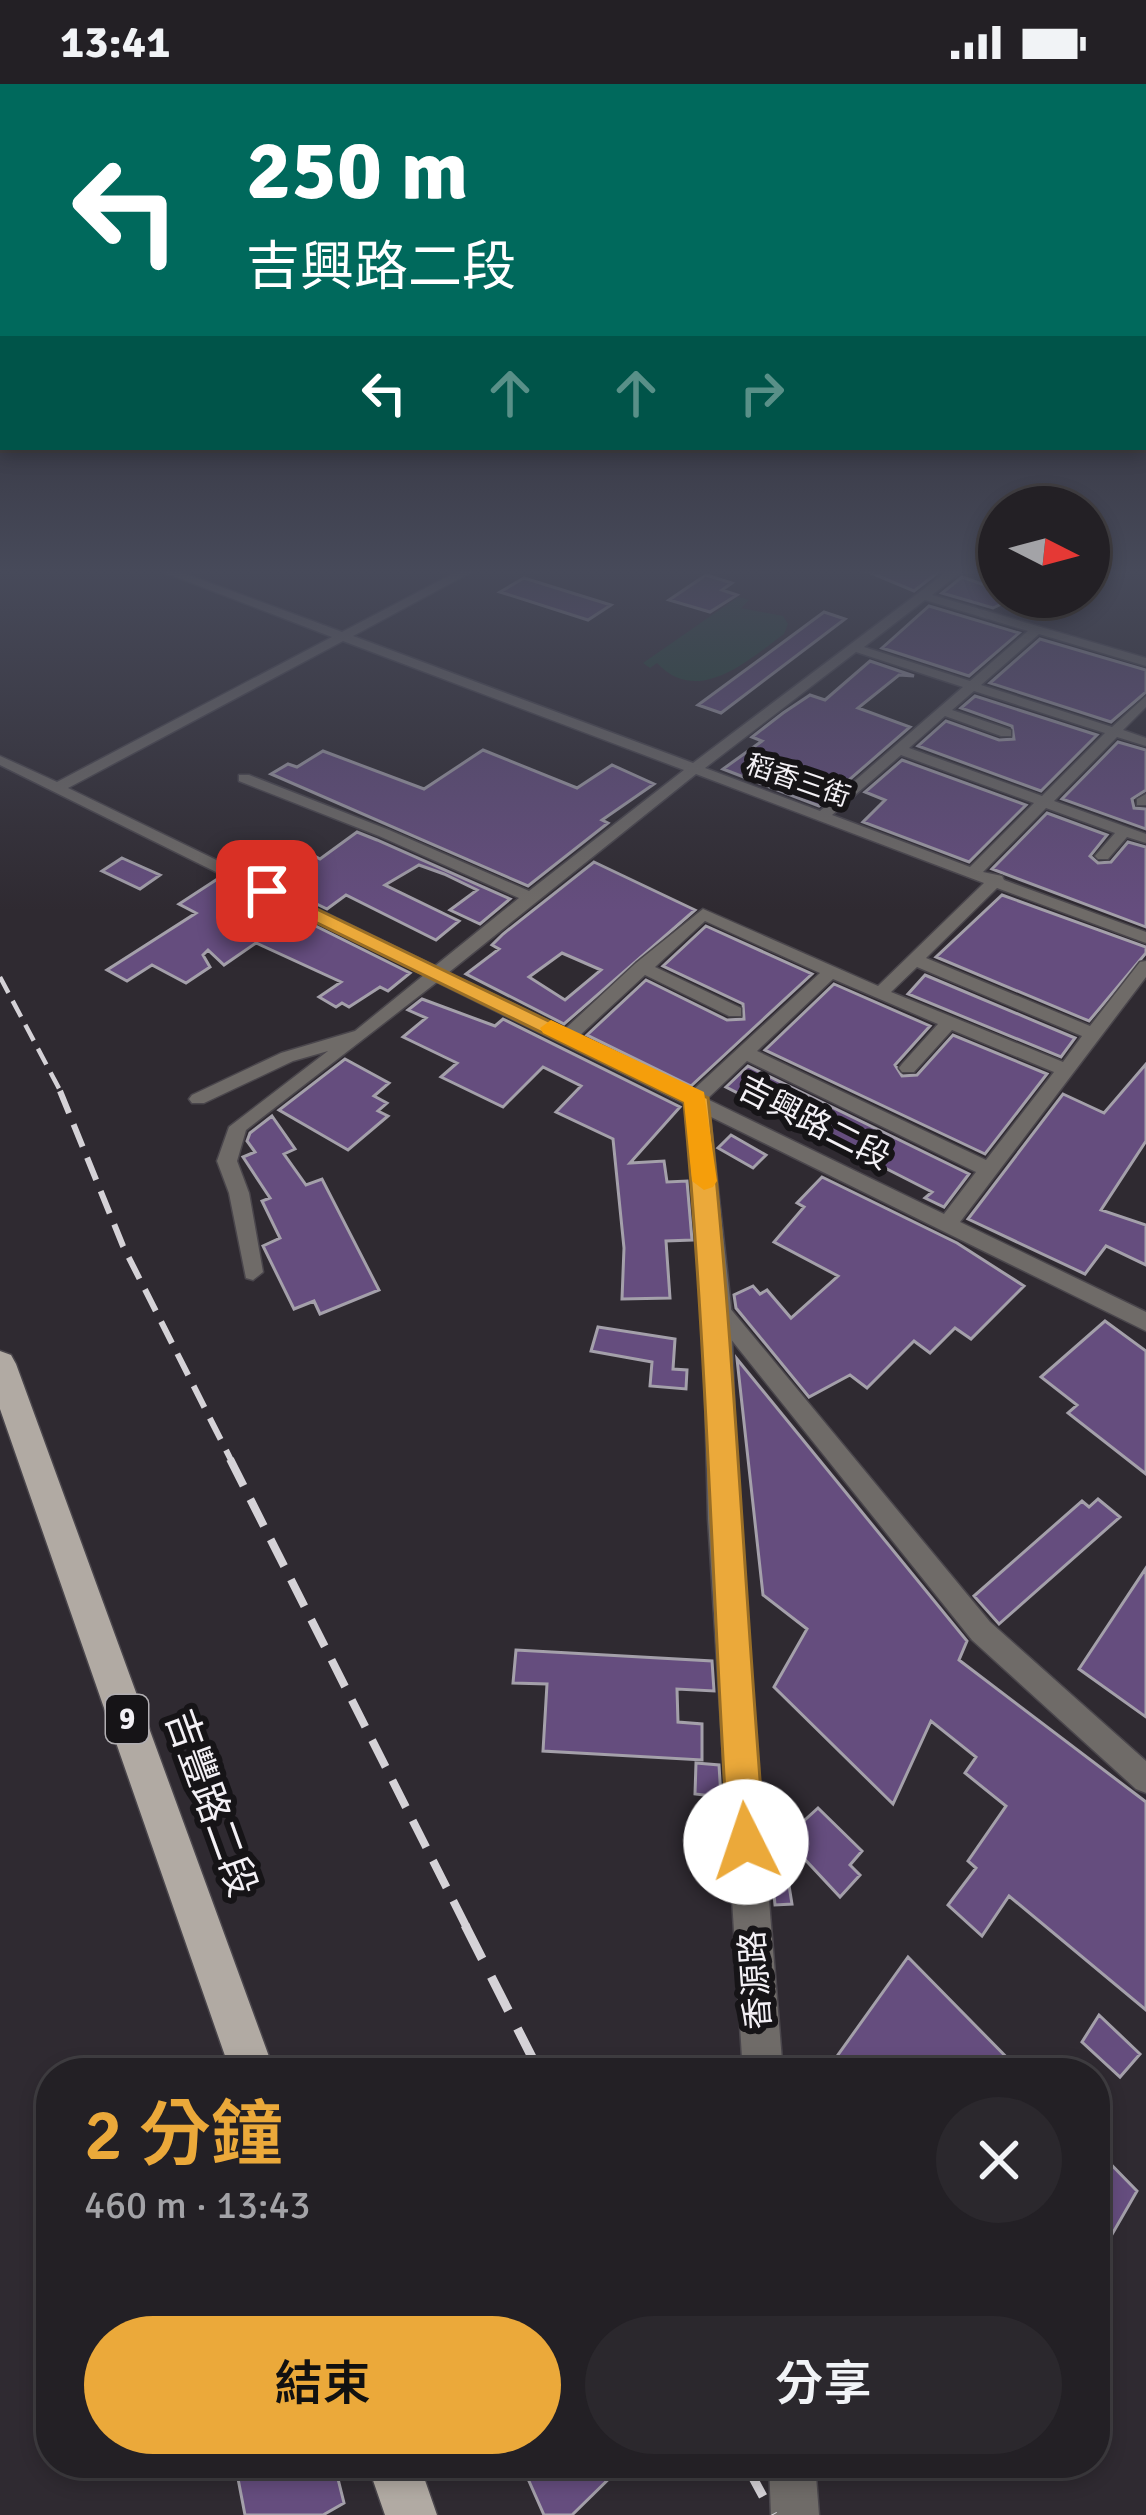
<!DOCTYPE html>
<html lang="zh-TW">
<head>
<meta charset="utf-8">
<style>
	body { margin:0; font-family:Signika,"Noto Sans TC",sans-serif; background:#2b282d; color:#f1f3f6; height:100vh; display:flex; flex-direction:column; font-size:45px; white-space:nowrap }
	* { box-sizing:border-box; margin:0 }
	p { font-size:39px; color:#a3a3a7 }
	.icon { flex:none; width:66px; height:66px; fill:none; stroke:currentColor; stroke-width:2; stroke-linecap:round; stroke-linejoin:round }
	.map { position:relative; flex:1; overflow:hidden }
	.details { position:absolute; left:36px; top:1974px; width:1074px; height:420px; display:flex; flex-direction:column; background:#232025; border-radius:48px; box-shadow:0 6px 18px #0003,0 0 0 3px #403e42 }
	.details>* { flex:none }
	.hud { position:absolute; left:0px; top:0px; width:1146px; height:366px; box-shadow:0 6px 18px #0003,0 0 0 3px #403e42; background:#00695c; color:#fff; overflow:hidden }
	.needle { width:78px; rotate:96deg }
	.tools { position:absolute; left:978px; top:402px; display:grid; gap:24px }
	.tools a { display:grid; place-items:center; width:132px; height:132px; border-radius:50%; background:#232025; box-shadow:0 6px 18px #0003,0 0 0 3px #403e42; font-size:60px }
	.pin { position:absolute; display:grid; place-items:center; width:102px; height:102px; color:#fff; margin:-51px; border-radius:24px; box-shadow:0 6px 18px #0006 }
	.me { position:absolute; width:132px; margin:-66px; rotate:356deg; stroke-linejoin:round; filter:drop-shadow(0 0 9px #0008) }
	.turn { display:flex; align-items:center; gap:42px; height:252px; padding:0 48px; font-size:54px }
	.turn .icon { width:156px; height:156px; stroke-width:2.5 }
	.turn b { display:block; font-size:84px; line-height:102px }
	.lanes { display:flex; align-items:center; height:114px; padding:0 48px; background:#0003; justify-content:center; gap:60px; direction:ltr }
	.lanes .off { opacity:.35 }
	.round { display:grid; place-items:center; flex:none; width:126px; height:126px; border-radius:63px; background:#2b282d }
	.head { display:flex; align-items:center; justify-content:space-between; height:204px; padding:0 48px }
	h1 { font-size:72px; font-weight:600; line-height:90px; color:#eba93a }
	.cta { display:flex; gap:24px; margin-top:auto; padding:24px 48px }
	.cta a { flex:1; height:138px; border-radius:72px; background:#eba93a; color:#111; font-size:48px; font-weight:600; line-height:138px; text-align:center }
	.cta a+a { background:#2b282d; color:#f1f3f6 }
	.status { display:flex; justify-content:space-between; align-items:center; height:84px; padding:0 60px; background:#232025; direction:ltr }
	.status svg { height:33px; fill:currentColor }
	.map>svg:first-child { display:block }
</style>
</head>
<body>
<div class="status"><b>13:41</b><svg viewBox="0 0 49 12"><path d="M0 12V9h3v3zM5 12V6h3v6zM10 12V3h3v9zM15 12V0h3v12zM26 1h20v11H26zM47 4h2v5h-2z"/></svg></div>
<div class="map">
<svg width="1146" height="2431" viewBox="0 0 1146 2431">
	<rect width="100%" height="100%" fill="#2f2a31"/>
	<path fill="#204434" d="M738 513 749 516 741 524 783 532 788 540 784 550C748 576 698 623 657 579L650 584 643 579Z"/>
	<path fill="#654d7e" stroke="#a4a0aa" stroke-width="3" fill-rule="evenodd" d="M864 486H941L914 507Z
		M706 491 732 499 722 506 737 511 710 528 669 516Z
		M962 493 999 506V513L1014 514 993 524 942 509Z
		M524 494 611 521 588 536 500 508Z
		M929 522 1019 549 969 592 882 564Z
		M824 528 845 535 721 629 698 621Z
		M1040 555 1146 586V608L1111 638 990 599Z
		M870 577 914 592 899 591 858 624 910 643 819 722 723 685 762 657 752 653 783 629 810 611 825 616Z
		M975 612 1097 651 1041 707 918 662 946 637 999 656 1014 655 1012 642 961 624Z
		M1118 658 1146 666V706L1132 715 1134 724 1146 725V745L1062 715Z
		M483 666 577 704 612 681 654 700 602 736 608 739 528 802 271 690 288 680 297 683 323 667 424 705Z
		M902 676 1026 721 969 778 863 738 885 716 865 708Z
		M1047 729 1107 751 1090 772 1098 779 1111 778 1128 758 1146 763V843L992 785Z
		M357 748 377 756 510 815 480 840 450 826 477 806 444 790 419 781 385 801 459 837 436 856 346 811 327 825 241 783 289 758 320 775Z
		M122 774 160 791 140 805 102 787Z
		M594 778 695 826 564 940 466 890 499 865 492 861 503 850ZM562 869 601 886 565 916 529 893Z
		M219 794 410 889 388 907 380 903 349 923 342 919 336 923 319 913 341 898 256 859 224 881 208 866 203 871 210 883 186 899 152 881 127 897 107 886 196 829 179 820Z
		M1002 811 1146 863V869L1089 937 936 873Z
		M706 842 812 890 691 1002 587 951 646 896 727 936 744 935 743 920 663 882Z
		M925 891 1075 954 1061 973 908 910Z
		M834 900 930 942 895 981 902 992 917 991 953 951 1047 990 985 1070 765 966Z
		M422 915 495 942 503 935 680 1023 630 1079 664 1077 667 1098 687 1097 692 1156 666 1157 670 1214 622 1215 624 1164 613 1055 556 1028 581 1002 543 983 503 1023 441 993 457 979 403 953 426 934 408 926Z
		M345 975 389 999 374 1012 387 1019 378 1027 388 1032 348 1066 279 1026Z
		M1146 980V1057L1101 1126 1146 1141V1181L1106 1162 1085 1190 968 1135 1063 1010 1104 1029Z
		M748 982 969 1090 944 1123 925 1114 932 1108 726 1003Z
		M272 1032 295 1065 284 1070 306 1101 322 1095 379 1206 320 1230 314 1217 294 1225 263 1162 280 1154 262 1117 270 1114 243 1073 255 1068 247 1057 250 1049Z
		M731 1051 766 1071 753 1084 718 1064Z
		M822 1093 957 1159 1024 1202 971 1255 955 1244 930 1269 914 1257 867 1304 850 1291 809 1313 736 1224 734 1211 753 1202 760 1210 767 1206 791 1234 838 1192 774 1158 804 1123 797 1119Z
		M1105 1237 1146 1267V1390L1068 1329 1077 1321 1041 1293Z
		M598 1243 675 1255 673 1285 687 1286 686 1305 650 1302 652 1278 591 1267Z
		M737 1275 967 1557 959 1576 1146 1718V1926L1009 1812 982 1852 948 1821 976 1784 968 1777 1006 1722 965 1689 976 1673 931 1637 893 1720 774 1603 807 1545 763 1511Z
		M1098 1415 1120 1433 999 1540 974 1512 1082 1417 1089 1423Z
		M1146 1484V1633L1079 1585Z
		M516 1566 712 1577 714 1607 677 1605 678 1638 702 1640V1676L543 1667 547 1600 513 1599Z
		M696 1679 719 1681 721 1713 695 1710Z
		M818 1724 862 1767 850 1781 860 1791 840 1813 785 1754Z
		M782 1758 792 1820 775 1821 769 1760Z
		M908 1873 1022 1989H825Z
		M1099 1931 1140 1970 1120 1993 1082 1958Z
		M1095 2064 1137 2107 1095 2180Z
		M235 2379H334L344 2419 323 2431H245Z
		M521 2379H625L572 2431H544Z"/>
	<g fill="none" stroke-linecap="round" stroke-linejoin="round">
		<g stroke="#4a464c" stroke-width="3">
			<path id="minor" d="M158 486H175L342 548 460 486H475L353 552 693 679 949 486H963L932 511 1146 574V582L1039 550 981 601 1112 643 1146 612V623L1123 646 1146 654V662L1117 653 1054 717 1146 750V759L1127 753 1108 775H1098L1095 772 1115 749 1046 724 983 788 1002 792 1004 796 1146 848V859L997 804 926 874 1090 942 1140 878 1146 877V893L960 1138 1146 1228V1247L437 898 246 1046 237 1077 249 1109 263 1188 253 1196 246 1194 229 1109 217 1077 229 1043 328 967 293 977 204 1019H192L189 1015 192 1011 281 969 355 947 424 891 0 681V672L57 698 332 553ZM925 516 1028 547 970 597 864 563ZM343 557 684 686 529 807 389 746 249 691H239V697L379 752 519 814 435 882 68 704ZM856 568 963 603 820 727 705 684ZM974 607 1105 649 1042 712 909 664 945 632 1001 652H1011V646L952 626ZM901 671 1034 719 970 783 832 731ZM696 690 984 799 878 902 703 825 636 879 565 945 448 889ZM705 837 820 889 692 1007 579 952 645 891 729 932H741V924L655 883ZM917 883 1082 952 1063 978 891 908ZM833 895 938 940 902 980 899 984 902 988H914L952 946 1054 988 986 1076 757 967ZM747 977 976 1088 944 1130 707 1015Z
				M1146 710V721H1137V715Z
				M717 1215 724 1217 990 1538 1146 1677V1709L1136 1705 972 1556 710 1229 706 1223 710 1217Z"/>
		</g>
		<g stroke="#4a464c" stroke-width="3">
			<path id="tertiary" d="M696 1006 708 1014 731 1223 738 1435 783 1989H743L708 1435 703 1223 684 1014Z
				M769 2379H815L819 2431H771Z"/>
		</g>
		<g stroke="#4a464c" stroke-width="3">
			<path id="primary" d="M0 1267 11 1271 16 1280 275 1989H231L0 1325Z
				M367 2379H419L437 2431H385Z"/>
		</g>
		<use href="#minor" fill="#6f6b68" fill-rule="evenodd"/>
		<use href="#tertiary" fill="#6f6b68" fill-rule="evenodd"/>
		<use href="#primary" fill="#b1aaa3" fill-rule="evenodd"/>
		<path stroke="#d5d2d7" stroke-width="4.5" stroke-dasharray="18 9" stroke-linecap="butt" d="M0 893 62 1010"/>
		<path stroke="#d5d2d7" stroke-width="6" stroke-dasharray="24 12" stroke-linecap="butt" d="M60 1007 123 1162 232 1378"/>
		<path stroke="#d5d2d7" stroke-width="8" stroke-dasharray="30 15" stroke-linecap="butt" d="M230 1375 467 1844"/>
		<path stroke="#d5d2d7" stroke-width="9" stroke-dasharray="38 20" stroke-linecap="butt" d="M465 1841 540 1989
			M745 2379 773 2431"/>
	</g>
	<linearGradient id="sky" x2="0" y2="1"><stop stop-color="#1a171b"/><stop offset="0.59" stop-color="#474a5a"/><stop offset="1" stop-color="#474a5a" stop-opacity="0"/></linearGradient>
	<rect width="1146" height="827" fill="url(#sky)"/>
	<path fill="#eba93a" stroke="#996e26" stroke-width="3" d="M267 801 708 1014C735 1261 744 1510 765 1758L759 1771 746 1777 733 1771 728 1758C712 1511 707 1264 684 1018L260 811 257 807Z"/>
	<path fill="#f59e0b" d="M551 936 704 1008 717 1097 713 1103 704 1106 692 1097 684 1018 543 949 540 944Z"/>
	<g text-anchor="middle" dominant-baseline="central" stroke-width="12" stroke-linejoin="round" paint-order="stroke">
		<g font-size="27" fill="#f3f0f5" stroke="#161417">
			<text transform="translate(798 697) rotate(19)">稻香三街</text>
		</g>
		<rect fill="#161417" stroke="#b1aeb2" stroke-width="3" x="106" y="1611" width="42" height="48" rx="9"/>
		<g font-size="30" font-weight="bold" fill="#f3f0f5">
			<text x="127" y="1635">9</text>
		</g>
		<g font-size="33" fill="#f3f0f5" stroke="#161417">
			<text transform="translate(814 1039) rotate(27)">吉興路二段</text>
			<text transform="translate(756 1896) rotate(-94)">香源路</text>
		</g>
		<g font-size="39" fill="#f3f0f5" stroke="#161417">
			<text transform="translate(211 1719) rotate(70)">吉豐路二段</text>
		</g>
	</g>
</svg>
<div class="tools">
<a><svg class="needle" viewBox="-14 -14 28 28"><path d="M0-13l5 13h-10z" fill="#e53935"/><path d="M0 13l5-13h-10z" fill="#a3a3a7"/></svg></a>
</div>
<div class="pin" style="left:267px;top:807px;background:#d93025"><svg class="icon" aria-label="arrive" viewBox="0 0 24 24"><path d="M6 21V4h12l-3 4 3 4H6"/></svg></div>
<svg class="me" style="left:746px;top:1758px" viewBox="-20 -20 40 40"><circle r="19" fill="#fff"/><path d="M0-13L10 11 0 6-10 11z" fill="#eba93a"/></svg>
<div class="hud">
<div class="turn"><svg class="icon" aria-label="left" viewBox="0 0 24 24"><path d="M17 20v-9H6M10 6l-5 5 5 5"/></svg><div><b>250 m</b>吉興路二段</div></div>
<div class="lanes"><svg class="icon" aria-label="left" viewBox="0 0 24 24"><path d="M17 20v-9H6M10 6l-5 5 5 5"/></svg><svg class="icon off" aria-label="ahead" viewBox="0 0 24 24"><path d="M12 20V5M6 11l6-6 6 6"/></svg><svg class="icon off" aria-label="ahead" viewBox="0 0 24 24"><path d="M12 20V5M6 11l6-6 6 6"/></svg><svg class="icon off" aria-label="right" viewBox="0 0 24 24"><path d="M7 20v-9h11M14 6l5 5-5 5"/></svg></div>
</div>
<section class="details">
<div class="head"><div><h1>2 分鐘</h1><p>460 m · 13:43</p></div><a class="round"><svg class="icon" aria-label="close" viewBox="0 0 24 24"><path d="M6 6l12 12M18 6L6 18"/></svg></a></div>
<div class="cta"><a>結束</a><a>分享</a></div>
</section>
</div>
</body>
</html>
